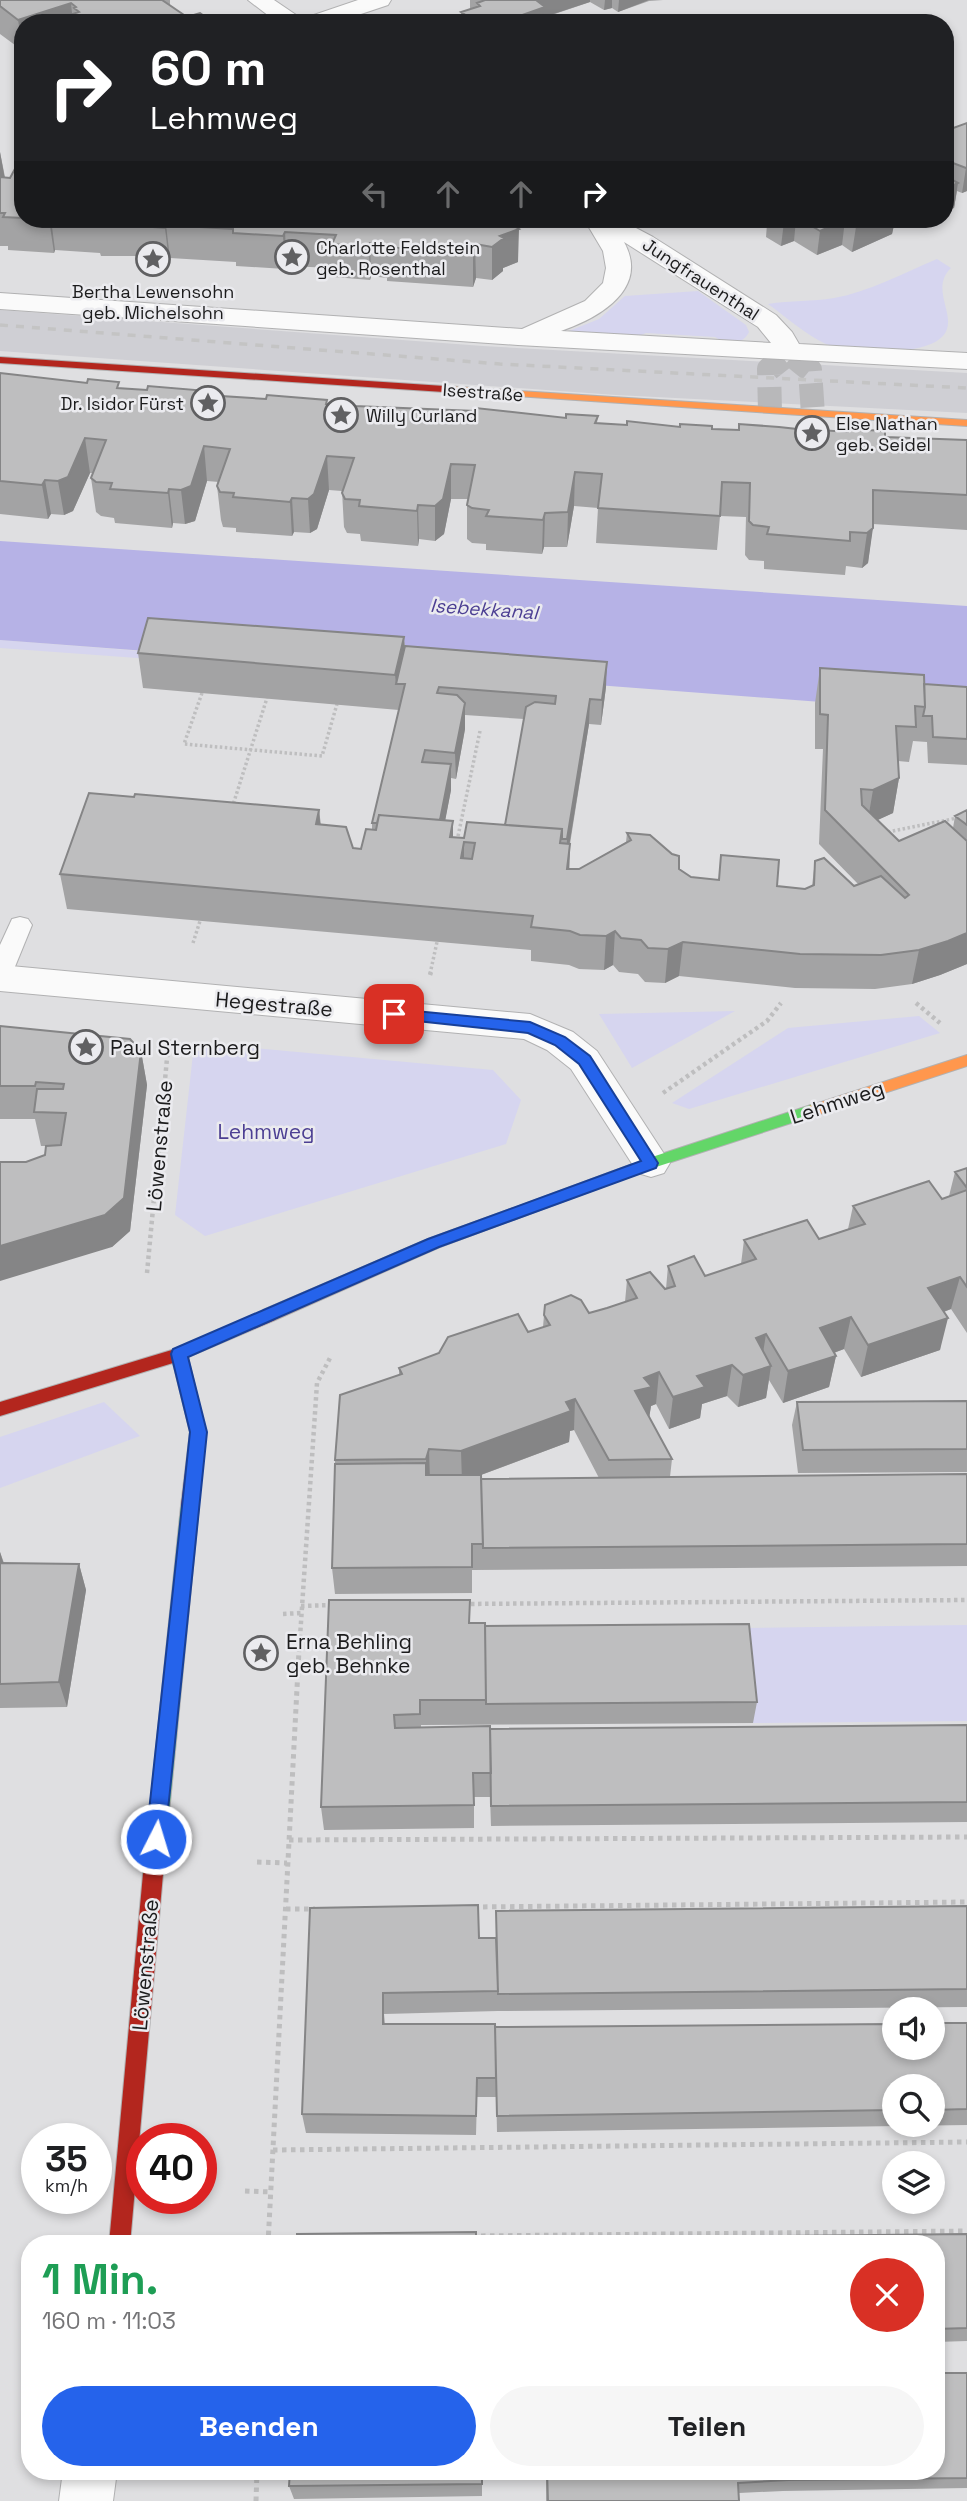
<!DOCTYPE html>
<html lang="de">
<head>
<meta charset="utf-8">
<style>
	body { margin:0; font-family:"Space Grotesk",sans-serif; background:#f6f6f6; color:#202124; height:100vh; display:flex; flex-direction:column; font-size:26px; white-space:nowrap }
	* { box-sizing:border-box; margin:0 }
	p { font-size:23px; color:#757577 }
	.icon { flex:none; width:38px; height:38px; fill:none; stroke:currentColor; stroke-width:2; stroke-linecap:round; stroke-linejoin:round }
	.map { position:relative; flex:1; overflow:hidden }
	.sheet { position:absolute; left:21px; top:2235px; width:924px; height:245px; display:flex; flex-direction:column; background:#fff; border-radius:28px; box-shadow:0 4px 10px #0003 }
	.sheet>* { flex:none }
	.banner { position:absolute; left:14px; top:14px; width:940px; height:214px; border-radius:28px; box-shadow:0 4px 10px #0003; background:#202124; color:#fff; overflow:hidden }
	.fabs { position:absolute; left:882px; top:1997px; display:grid; gap:14px }
	.fabs a { display:grid; place-items:center; width:63px; height:63px; border-radius:50%; background:#fff; box-shadow:0 4px 10px #0003; font-size:35px }
	.speed { position:absolute; left:21px; top:2123px; display:flex; gap:14px; font-size:35px; font-weight:700; text-align:center }
	.speed>* { display:grid; place-content:center; width:91px; height:91px; border-radius:50%; background:#fff; box-shadow:0 4px 10px #0003; line-height:1 }
	.speed small { font-size:18px; font-weight:400 }
	.speed .limit { border:10px solid #d22; background:#fff; color:#111 }
	.pin { position:absolute; display:grid; place-items:center; width:60px; height:60px; color:#fff; margin:-30px; border-radius:14px; box-shadow:0 4px 10px #0006 }
	.me { position:absolute; width:77px; margin:-38px; rotate:5deg; stroke-linejoin:round; filter:drop-shadow(0 0 5px #0008) }
	.turn { display:flex; align-items:center; gap:24px; height:147px; padding:0 21px; font-size:32px }
	.turn .icon { width:91px; height:91px; stroke-width:2.5 }
	.turn b { display:block; font-size:49px; line-height:60px }
	.lanes { display:flex; align-items:center; height:66px; padding:0 21px; background:#0003; justify-content:center; gap:35px; direction:ltr }
	.lanes .off { opacity:.35 }
	.round { display:grid; place-items:center; flex:none; width:74px; height:74px; border-radius:37px; background:#f6f6f6 }
	.summary { display:flex; align-items:center; justify-content:space-between; height:119px; padding:0 21px }
	h1 { font-size:42px; font-weight:600; line-height:52px; color:#1e9e55 }
	.primary-button { display:flex; gap:14px; margin-top:auto; padding:14px 21px }
	.primary-button a { flex:1; height:80px; border-radius:42px; background:#2563eb; color:#fff; font-size:28px; font-weight:600; line-height:80px; text-align:center }
	.primary-button a+a { background:#f6f6f6; color:#202124 }
	.map>svg:first-child { display:block }
</style>
</head>
<body>
<div class="map">
<svg width="967" height="2501" viewBox="0 0 967 2501">
	<rect width="100%" height="100%" fill="#dfdfe1"/>
	<path fill="#cfcfd4" d="M0 310 483 346 967 373V413L616 395 0 351Z"/>
	<path fill="#d6d5ef" d="M937 259 951 268C931 287 953 311 947 329 938 359 849 353 826 344 806 335 786 317 768 304 790 300 812 302 834 298 869 292 903 273 937 259Z
		M698 291 746 325 749 332C742 346 727 345 715 337L646 333 633 338 572 335 569 331 599 319 625 296Z
		M0 640 153 652 151 659 0 648Z
		M735 1011 632 1068 599 1014Z
		M919 1016 940 1033 689 1109 672 1103 788 1028Z
		M212 1044 493 1070 521 1100 506 1144 205 1236 175 1215 193 1054Z
		M104 1402 140 1436 0 1488V1437Z
		M967 1625V1721L753 1723 744 1628Z"/>
	<path fill="#b6b2e6" d="M0 541 967 606V713L0 640Z"/>
	<g fill="none" stroke-linecap="round" stroke-linejoin="round">
		<path stroke="#b8b8ba" stroke-width="24" stroke-dasharray="24 12" stroke-linecap="butt" d="M770 411 769 369 789 353 810 370 813 414"/>
		<g stroke="#b1b1b2" stroke-width="2">
			<path id="lane" d="M20 917 28 919 32 925 12 974 8 980 0 982V945L12 919Z"/>
		</g>
		<g stroke="#b1b1b2" stroke-width="2">
			<path id="street" d="M248 0H274L302 19 358 0H391L388 5 334 23H278Z
				M584 219H619L653 237 776 315 792 332 799 344 967 353V369L518 345 0 309V293L522 329 585 301 603 283 606 268 603 251ZM624 242 758 327 771 343 561 331C599 318 650 289 624 242Z
				M0 965 530 1014 573 1032 597 1051 670 1163 664 1173 651 1177 638 1173 571 1069 547 1050 524 1039 0 991Z
				M63 2471H117L113 2501H59Z"/>
		</g>
		<g stroke="#b1b1b2" stroke-width="2">
			<path id="fast" d="M814 1104 822 1110 819 1114 656 1167 513 1220 508 1218 505 1214 508 1210 646 1159Z
				M190 1499 196 1501 199 1506 163 1874 160 1880 153 1883 146 1880 143 1874 181 1506 184 1501Z"/>
		</g>
		<g stroke="#b1b1b2" stroke-width="2">
			<path id="slow" d="M444 386 967 420V426L440 391V387Z
				M967 1055V1066L814 1116 806 1110 809 1106Z
				M513 1208 518 1210 521 1214 518 1218 440 1247 275 1320H263L261 1315 263 1310 428 1239Z"/>
		</g>
		<g stroke="#b1b1b2" stroke-width="2">
			<path id="jam" d="M0 357 444 386 450 389 444 392 0 363Z
				M269 1309 275 1310 277 1315 275 1320 188 1357 206 1432 196 1511 190 1513 184 1511 181 1506 190 1432 173 1363 0 1416V1402L175 1349Z
				M153 1865 160 1868 163 1874 130 2244H109L143 1874 146 1868Z"/>
		</g>
		<path stroke="#bebebf" stroke-width="3.5" stroke-dasharray="2.5 2.5" stroke-linecap="butt" d="M202 693 184 744 322 756 337 704
			M232 808 267 698
			M883 833 967 816
			M457 841 480 731
			M193 943 200 921
			M430 974 437 942"/>
		<path stroke="#bebebf" stroke-width="4.5" stroke-dasharray="3.5 3.5" stroke-linecap="butt" d="M430 975 431 972
			M916 1003 940 1023
			M663 1093 767 1021 781 1003
			M147 1273 169 1037
			M464 1604 967 1600
			M301 1606 333 1605
			M283 1614 301 1613
			M299 1652 317 1383 330 1358"/>
		<path stroke="#bebebf" stroke-width="5" stroke-dasharray="4.5 4.5" stroke-linecap="butt" d="M289 1840 967 1837
			M257 1862 287 1863
			M474 1907 967 1902
			M286 1909H315
			M273 2150 967 2142
			M245 2191 271 2192
			M472 2236 967 2231
			M269 2239 303 2238
			M268 2244 299 1650
			M256 2501 257 2471"/>
		<use href="#lane" fill="#fafafa" fill-rule="evenodd"/>
		<use href="#street" fill="#fafafa" fill-rule="evenodd"/>
		<use href="#fast" fill="#63d668" fill-rule="evenodd"/>
		<use href="#slow" fill="#ff974d" fill-rule="evenodd"/>
		<use href="#jam" fill="#b3261e" fill-rule="evenodd"/>
		<path stroke="#c4c4c4" stroke-width="3.5" stroke-dasharray="8 8" stroke-linecap="butt" d="M0 325 500 364 967 388"/>
	</g>
	<path fill="#a3a3a4" fill-rule="evenodd" d="M0 0H170V5L187 17 23 23V51L0 34Z
		M470 0H663L649 1 618 12 612 8 604 10 590 2 546 17 555 23H461V12L470 9Z
		M967 123V191L962 193 957 191 954 208 945 189V131Z
		M0 152 5 177 10 178 23 154V219H502L518 262 503 268V271L492 280 476 278 473 287 387 281V278L371 276 370 280 334 277 333 268 287 266 285 269 236 266V262L170 258 169 262 142 260V256H101L100 253 55 250 54 253 8 250V246H0Z
		M758 219H908L894 225 892 234 852 252 842 245 817 255 794 241 781 246 766 237 767 224Z
		M0 373 120 388 354 406 566 418 598 416 597 423 712 429 806 437H885L967 440V530L873 524 868 563 862 568 846 566 845 575 764 569V561L749 560 745 555 746 517 720 516 717 550 596 543 598 508 574 506 567 547H544L542 554 486 550V544L472 543 467 539V505L468 499H451L444 534 435 541 419 539 418 546 361 541 360 534 347 533 344 527 342 491 329 490 317 529 310 533 294 532 292 536 236 532V528L223 527 221 520 217 486 219 482 207 481 195 521 185 524 173 523 172 528 115 523 114 518 101 516 96 512 91 478 93 473H90L73 511 64 515 51 514 48 519 0 514Z
		M404 637 405 646 606 687 601 725 589 724 570 844 569 869H579L626 842 627 833 691 877 805 889 812 886 815 861 854 886 858 884 819 844 823 749H815V703L820 668 924 684 967 687V765L928 763 927 742 913 741 909 762 898 761 899 778 893 813 877 820 899 841 953 828 955 816 967 810V964L940 975 912 984 875 989 795 988 679 976 665 983 645 982 638 974 619 972 613 965 604 970 579 969 569 965 531 961V950L67 909 60 874 134 797 319 810 321 825 353 848 361 849 372 829V823L399 710 143 688 138 653ZM465 715 524 719 505 825 464 838 453 837V821L445 820 451 790V778L456 779 465 729Z
		M0 1026 141 1051 147 1085 130 1231 112 1247 26 1162 45 1155 50 1146H41L35 1119H0Z
		M967 1168V1333L951 1309 944 1312 940 1350 861 1377 844 1349 834 1353 836 1356 829 1387 783 1403 769 1380 766 1398 738 1407 727 1396 702 1404 700 1418 669 1429 656 1404 651 1406 649 1417 672 1459 670 1477 967 1474V1566L472 1570V1593L335 1594 332 1568 335 1460 399 1375V1368L543 1327 544 1315 589 1313 625 1302 627 1280 666 1289 668 1266 705 1276 741 1264 744 1240 819 1239 848 1229 853 1206 942 1199 949 1196 955 1172ZM574 1430 599 1478 481 1479V1475L569 1442 570 1431Z
		M967 1401V1472L798 1473 792 1425 797 1402Z
		M0 1552 4 1563 79 1564 86 1590 67 1707 0 1708Z
		M329 1600 470 1623 757 1702 753 1723 421 1725V1727L490 1729 967 1725V1822L491 1826 490 1797H474V1828L324 1830 321 1807Z
		M967 1906V2007L498 2011 384 2014 385 2024 495 2027 967 2023V2125L497 2132 496 2085V2097H477L476 2135 306 2133 302 2114 310 1908 479 1938H496ZM894 2086H933V2124H894Z
		M967 2234V2341L936 2342V2244Z
		M967 2373V2488L783 2491 739 2493V2501H546V2471H936Z
		M482 2471V2496L294 2499 289 2486Z"/>
	<path fill="#858586" d="M533 0H590V2L544 17V23H500Z
		M605 0H612V8L604 10Z
		M619 0H649L618 12Z
		M71 3 73 23H23V48L18 20Z
		M0 152 6 185 0 196Z
		M966 168H967V191L962 193Z
		M958 183 954 208 945 212V189Z
		M49 219H51L55 250 54 253Z
		M791 219H796L794 241 781 246 784 222Z
		M874 219H908L894 225 892 234 852 252 856 227Z
		M845 220 842 245 817 255 820 231Z
		M166 225 170 258 169 262 165 228Z
		M519 229 518 262 503 268V271L492 280V247L500 236Z
		M285 232 287 266 285 269 283 236Z
		M370 243 371 276 370 280 369 247Z
		M475 244 476 278 473 287V254Z
		M85 438 90 473 73 511 64 515 58 481Z
		M204 446 207 481 195 521 185 524 181 490Z
		M327 456 329 490 317 529 310 533 308 499Z
		M451 464V499L444 534 435 541V506Z
		M575 472 574 506 567 547 568 512Z
		M45 480 51 514 48 519 42 485Z
		M169 489 173 523 172 528 168 493Z
		M292 498 294 532 292 536 290 502Z
		M418 505 419 539 418 546 417 511Z
		M545 513 544 547 542 554 543 520Z
		M873 528 868 563 862 568 867 533Z
		M404 637 405 671 396 684 395 675Z
		M607 662 606 687 601 725 602 700Z
		M590 699 589 724 566 865 567 839Z
		M465 703V729L456 779 455 753Z
		M451 764V790L440 848 439 822Z
		M899 778 893 813 867 825 873 790Z
		M319 810 322 844 316 824Z
		M453 821V855L450 837Z
		M464 842V877L461 858Z
		M570 844 569 878 567 869Z
		M615 931 613 965 604 970 606 936Z
		M967 933V964L940 975 912 984 919 950Z
		M683 942 679 976 665 983 668 949Z
		M141 1051 147 1085 130 1231 112 1247 0 1281V1246Z
		M960 1277 951 1309 920 1320 928 1288Z
		M851 1317 844 1349 814 1360 820 1328Z
		M948 1318 940 1350 861 1377 868 1345Z
		M766 1334 761 1366 756 1338Z
		M836 1356 829 1387 783 1403 788 1371Z
		M732 1365 727 1396 702 1404 700 1418 669 1429 673 1397 697 1376Z
		M771 1366 766 1398 738 1407 743 1375Z
		M659 1372 656 1404 651 1406 649 1419 635 1391 644 1378Z
		M575 1399 574 1430 570 1431 569 1442 462 1482 461 1451 566 1402Z
		M429 1449 430 1480 427 1490 426 1459Z
		M0 1552 5 1568 0 1582Z
		M79 1564 86 1590 67 1707 59 1682Z"/>
	<path fill="#bebebf" stroke="#858586" stroke-width="2" fill-rule="evenodd" d="M0 0H162L187 17 200 13 214 23H46L79 12 74 8 76 7 71 3 18 20 0 6Z
		M485 0H536L545 7 500 23H463L473 20 461 12 480 6 477 3Z
		M542 14 555 22 517 23Z
		M967 123V168H966L945 160V131Z
		M23 154V218L3 217 5 213H0V177L10 178Z
		M945 176 958 183 945 189Z
		M88 219H502L519 229 500 236 504 238 492 247 475 244 473 254 386 247 388 245 370 243 369 247 332 244 336 235 285 232 283 236 233 233V229L166 225 165 228 138 226 140 223H96L97 219Z
		M779 219H791L784 222Z
		M800 219H874L856 227 845 220 820 231Z
		M0 373 87 383 88 379 119 382 117 388 147 390 148 386 208 391 206 395 266 399 267 395 327 400 326 404 354 406 476 411V408L566 418V414L598 416 595 423 627 425V421L680 427V424L712 426V429L739 430V424L779 427 806 430V437H819L820 430 848 432V429L885 431V437L967 440V495L873 490V528L867 533 850 532V541L767 534 769 527 753 525 749 521 750 483 722 482 720 516 598 508 602 474 575 472 568 512 545 513 543 520 486 516 489 510 472 508 467 505 475 465 451 464 443 499 435 506 418 505 417 511 359 506 360 500 345 499 342 493 354 458 327 456 314 494 308 499 292 498 290 502 233 497 234 493 220 492 217 486 230 449 204 446 191 486 181 490 169 489 168 493 110 489 112 483 96 482 91 478 106 440 85 438 68 477 58 481 45 480 42 485 0 481Z
		M148 618 404 637 395 675 138 653Z
		M405 646 607 662 602 700 590 699 567 839H562V829L505 825 526 707 535 702 555 704 556 696 439 687 437 693 457 695 465 703 455 753 425 750 422 762 451 764 440 820 379 815 377 823H372L405 684H396Z
		M820 668 924 675 925 707 915 706 916 727 896 726 899 778 873 790 861 789 862 805 899 841 945 821 967 841V933L948 941 919 950 881 955 800 954 683 942 668 949 648 948 641 940 621 938 615 931 606 936 580 935 570 931 531 927 533 916 60 874 89 793 134 797 135 794 319 810 316 824 346 827 353 848 361 849 366 829 376 830 379 815 453 821 450 837 464 838 467 822 562 829 560 843 570 844 567 869H579L631 840 627 833 650 835 672 854 679 856V869L691 877 719 880 721 855 779 860 777 886 805 889 814 885 815 861 824 858 854 886 881 876 905 898 909 895 825 810 828 715 820 714ZM464 842 475 843 472 859 461 858Z
		M924 684 967 687V739L933 737 932 716H923L925 707Z
		M967 810V825L955 816Z
		M0 1026 130 1039 141 1051 124 1198 105 1215 0 1246V1162H26L45 1155 46 1146 61 1145 66 1113 34 1112 37 1089H63L64 1084 36 1082 35 1086H0Z
		M967 1168V1188L955 1172Z
		M929 1181 942 1199 967 1190V1287L960 1277 928 1288 948 1318 868 1345 851 1317 820 1328 836 1356 788 1371 766 1334 756 1338 771 1366 743 1375 732 1365 697 1376 705 1387 673 1397 659 1372 644 1378 652 1387 635 1391 672 1459 609 1460 575 1399 566 1402 571 1411 461 1451 429 1449 426 1459 335 1460 340 1395 402 1374 399 1368 439 1353 448 1337 518 1314 528 1332 550 1325 544 1315 545 1305 571 1295 581 1300 589 1313 607 1308 637 1298 627 1280 650 1272 665 1289 675 1286 668 1266 694 1256 705 1276 756 1259 744 1240 807 1220 819 1239 865 1224 853 1206Z
		M967 1401V1449L803 1450 797 1402Z
		M426 1463V1475H481L483 1544H472V1567L332 1568 335 1464Z
		M967 1474V1544L483 1548 481 1479Z
		M0 1563 79 1564 59 1682 0 1684Z
		M329 1600H470L469 1623H485L486 1700H420V1714L394 1715 395 1728 490 1726 491 1773H473L474 1805 321 1807Z
		M749 1624 757 1702 486 1704 485 1626Z
		M967 1725V1802L491 1806 490 1729Z
		M478 1905 479 1938H496L498 1991 383 1993V2024H495L496 2078H477L476 2116 302 2114 310 1908Z
		M967 1906V1989L498 1994 496 1911Z
		M933 2023H967V2109L933 2110V2086H894V2110L497 2116 495 2027 894 2024V2048H933Z
		M476 2232V2244H297V2234Z
		M967 2234V2328L936 2329V2244H497V2239Z
		M936 2373H967V2478L788 2480 738 2483 739 2501H548L547 2471H936Z
		M290 2471H482V2484L289 2486Z"/>
	<path fill="#2563eb" stroke="#184099" stroke-width="2" d="M394 1009 530 1022 565 1037 590 1056 658 1163 656 1168 439 1247 188 1357 207 1432 165 1839 163 1845 156 1848 149 1845 146 1839 190 1432 171 1354 173 1349 428 1239 641 1161 579 1064 555 1045 528 1033 389 1018 387 1014 389 1011Z"/>
	<defs>
		<g id="sight-ring" transform="scale(1.75)"><circle r="9.5" fill="#ebebef" stroke="#606062" stroke-width="1.5"/><path d="M0-6L1.8-2.2L6-1.7L2.9 1.2L3.7 5.4L0 3.3L-3.7 5.4L-2.9 1.2L-6-1.7L-1.8-2.2Z" fill="#606062"/></g>
	</defs>
	<g fill-rule="evenodd">
		<use href="#sight-ring" x="292" y="257"/>
		<use href="#sight-ring" x="153" y="259"/>
		<use href="#sight-ring" x="208" y="403"/>
		<use href="#sight-ring" x="341" y="415"/>
		<use href="#sight-ring" x="812" y="433"/>
		<use href="#sight-ring" x="86" y="1047"/>
		<use href="#sight-ring" x="261" y="1653"/>
	</g>
	<g text-anchor="middle" dominant-baseline="central" stroke-width="5" stroke-linejoin="round" paint-order="stroke">
		<g font-size="18" fill="#1c1c1d" stroke="#ebebef" text-anchor="start">
			<text x="316" y="247">Charlotte Feldstein<tspan x="316" dy="21">geb. Rosenthal</tspan></text>
			<text x="153" y="291" text-anchor="middle">Bertha Lewensohn<tspan x="153" dy="21">geb. Michelsohn</tspan></text>
			<text x="184" y="403" text-anchor="end">Dr. Isidor Fürst</text>
			<text x="366" y="415">Willy Curland</text>
			<text x="836" y="423">Else Nathan<tspan x="836" dy="21">geb. Seidel</tspan></text>
		</g>
		<g font-size="18" fill="#1c1c1d" stroke="#ebebef">
			<text transform="translate(701 279) rotate(33)">Jungfrauenthal</text>
			<text transform="translate(483 392) rotate(4)">Isestraße</text>
		</g>
		<g font-size="19" font-style="italic" fill="#4c3f93" stroke="#ebebef">
			<text transform="translate(484 609) rotate(4)">Isebekkanal</text>
		</g>
		<g font-size="21" fill="#1c1c1d" stroke="#ebebef">
			<text transform="translate(274 1004) rotate(5)">Hegestraße</text>
			<text transform="translate(837 1102) rotate(-18)">Lehmweg</text>
			<text transform="translate(159 1146) rotate(-85)">Löwenstraße</text>
			<text transform="translate(145 1965) rotate(-85)">Löwenstraße</text>
		</g>
		<g font-size="21" fill="#1c1c1d" stroke="#ebebef" text-anchor="start">
			<text x="110" y="1047">Paul Sternberg</text>
			<text x="286" y="1641">Erna Behling<tspan x="286" dy="24">geb. Behnke</tspan></text>
		</g>
		<g font-size="21" fill="#4c3f93" stroke="#ebebef">
			<text x="266" y="1131">Lehmweg</text>
		</g>
	</g>
</svg>
<div class="fabs">
<a><svg class="icon" aria-label="sound" viewBox="0 0 24 24"><path d="M4 9h4l5-4v14l-5-4H4zM17 9q2 3 0 6"/></svg></a>
<a><svg class="icon" aria-label="search" viewBox="0 0 24 24"><circle cx="10" cy="10" r="6"/><path d="M15 15l6 6"/></svg></a>
<a><svg class="icon" aria-label="layers" viewBox="0 0 24 24"><path d="M12 4l9 5-9 5-9-5zM3 14l9 5 9-5"/></svg></a>
</div>
<div class="speed"><div>35<small>km/h</small></div><div class="limit">40</div></div>
<div class="pin" style="left:394px;top:1014px;background:#d93025"><svg class="icon" aria-label="arrive" viewBox="0 0 24 24"><path d="M6 21V4h12l-3 4 3 4H6"/></svg></div>
<svg class="me" style="left:156px;top:1839px" viewBox="-20 -20 40 40"><circle r="17" fill="#2563eb" stroke="#fff" stroke-width="3"/><path d="M0-11L8 9 0 5-8 9z" fill="#fff"/></svg>
<div class="banner">
<div class="turn"><svg class="icon" aria-label="right" viewBox="0 0 24 24"><path d="M7 20v-9h11M14 6l5 5-5 5"/></svg><div><b>60 m</b>Lehmweg</div></div>
<div class="lanes"><svg class="icon off" aria-label="left" viewBox="0 0 24 24"><path d="M17 20v-9H6M10 6l-5 5 5 5"/></svg><svg class="icon off" aria-label="ahead" viewBox="0 0 24 24"><path d="M12 20V5M6 11l6-6 6 6"/></svg><svg class="icon off" aria-label="ahead" viewBox="0 0 24 24"><path d="M12 20V5M6 11l6-6 6 6"/></svg><svg class="icon" aria-label="right" viewBox="0 0 24 24"><path d="M7 20v-9h11M14 6l5 5-5 5"/></svg></div>
</div>
<section class="sheet">
<div class="summary"><div><h1>1 Min.</h1><p>160 m · 11:03</p></div><a class="round" style="background:#d93025;color:#fff"><svg class="icon" aria-label="close" viewBox="0 0 24 24"><path d="M6 6l12 12M18 6L6 18"/></svg></a></div>
<div class="primary-button"><a>Beenden</a><a>Teilen</a></div>
</section>
</div>
</body>
</html>
